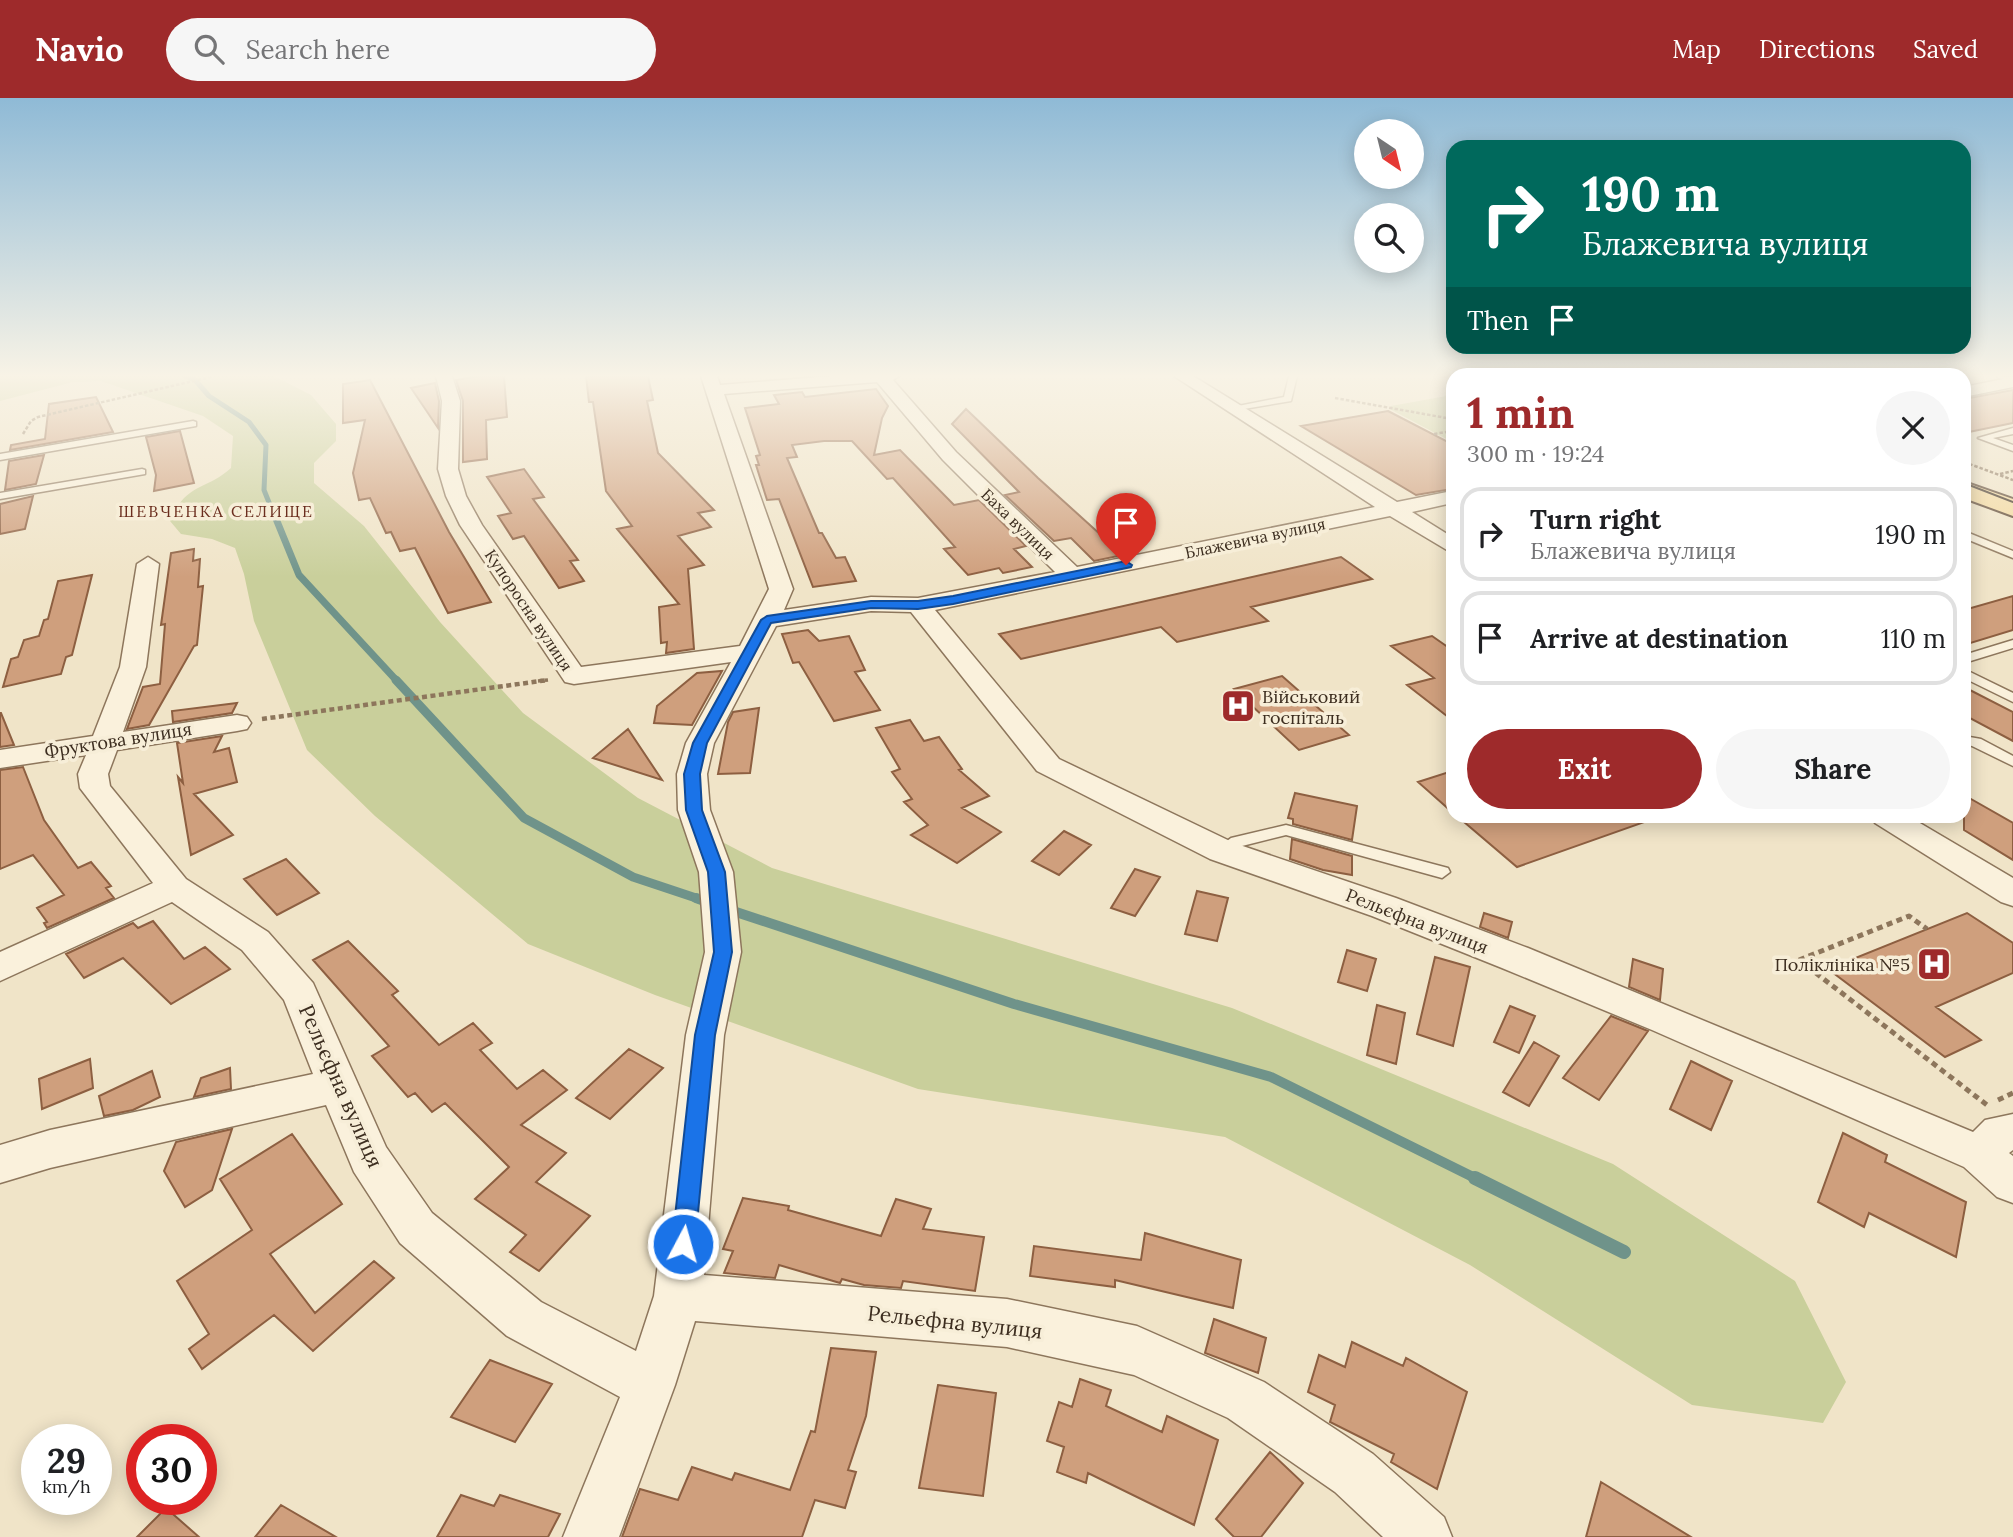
<!DOCTYPE html>
<html lang="en">
<head>
<meta charset="utf-8">
<style>
	body { margin:0; font-family:Lora,serif; background:#f6f6f6; color:#202124; height:100vh; display:flex; flex-direction:column; font-size:26px; white-space:nowrap }
	* { box-sizing:border-box; margin:0 }
	p { font-size:23px; color:#757577 }
	.icon { flex:none; width:38px; height:38px; fill:none; stroke:currentColor; stroke-width:2; stroke-linecap:round; stroke-linejoin:round }
	.map { position:relative; flex:1; overflow:hidden }
	.drawer { position:absolute; left:1446px; top:270px; width:525px; height:455px; display:flex; flex-direction:column; background:#fff; border-radius:21px; box-shadow:0 4px 18px #0003 }
	.drawer>* { flex:none }
	.hud { position:absolute; left:1446px; top:42px; width:525px; height:214px; border-radius:21px; box-shadow:0 4px 18px #0003; background:#00695c; color:#fff; overflow:hidden }
	.needle { width:46px; rotate:145deg }
	.tools { position:absolute; left:1354px; top:21px; display:grid; gap:14px }
	.tools a { display:grid; place-items:center; width:70px; height:70px; border-radius:50%; background:#fff; box-shadow:0 4px 18px #0003; font-size:35px }
	.speed { position:absolute; left:21px; top:1326px; display:flex; gap:14px; font-size:35px; font-weight:700; text-align:center }
	.speed>* { display:grid; place-content:center; width:91px; height:91px; border-radius:50%; background:#fff; box-shadow:0 4px 18px #0003; line-height:1 }
	.speed small { font-size:18px; font-weight:400 }
	.speed .limit { border:10px solid #d22; background:#fff; color:#111 }
	.pin { position:absolute; display:grid; place-items:center; width:60px; height:60px; color:#fff; margin:-72px -30px; border-radius:50% 50% 50% 0; rotate:-45deg; box-shadow:0 0 7px #0007 }
	.pin .icon { rotate:45deg }
	.me { position:absolute; width:77px; margin:-38px; rotate:6deg; stroke-linejoin:round; filter:drop-shadow(0 0 5px #0008) }
	.turn { display:flex; align-items:center; gap:24px; height:147px; padding:0 21px; font-size:32px }
	.turn .icon { width:91px; height:91px; stroke-width:2.5 }
	.turn b { display:block; font-size:49px; line-height:60px }
	.then { display:flex; align-items:center; height:66px; padding:0 21px; background:#0003; gap:14px; font-size:26px }
	.round { display:grid; place-items:center; flex:none; width:74px; height:74px; border-radius:37px; background:#f6f6f6 }
	.head { display:flex; align-items:center; justify-content:space-between; height:119px; padding:0 21px }
	h1 { font-size:42px; font-weight:700; line-height:52px; color:#9e2a2b }
	.cta { display:flex; gap:14px; margin-top:auto; padding:14px 21px }
	.cta a { flex:1; height:80px; border-radius:42px; background:#9e2a2b; color:#fff; font-size:28px; font-weight:700; line-height:80px; text-align:center }
	.cta a+a { background:#f6f6f6; color:#202124 }
	ul { padding:0; list-style:none }
	li { display:flex; align-items:center; gap:21px; height:94px; margin:0 14px 10px; padding:0 7px; border:4px solid #e0e0e0; border-radius:21px }
	li div { flex:1 }
	li b { display:block; font-size:26px }
	li em { font-style:normal }
	header { display:flex; align-items:center; gap:42px; box-sizing:border-box; height:98px; padding:0 35px; background:#9e2a2b; color:#fff }
	header strong { font-size:33px }
	nav { display:flex; gap:38px; margin-inline-start:auto; font-size:24px }
	.search { width:490px; height:63px; background:#f6f6f6; display:flex; align-items:center; gap:18px; box-sizing:border-box; padding:0 24px; border-radius:38px; color:#757577; font-size:26px }
	.map>svg:first-child { display:block }
</style>
</head>
<body>
<header>
<strong>Navio</strong>
<div class="search"><svg class="icon" aria-label="search" viewBox="0 0 24 24"><circle cx="10" cy="10" r="6"/><path d="M15 15l6 6"/></svg>Search here</div>
<nav><a>Map</a><a>Directions</a><a>Saved</a></nav>
</header>
<div class="map">
<svg width="2013" height="1439" viewBox="0 0 2013 1439">
	<rect width="100%" height="100%" fill="#f0e4c8"/>
	<path fill="#c9cf9b" d="M0 278H274L311 297 336 326V343L314 365V385L364 428 440 524 523 615 638 700 772 770 1232 910 1613 1066 1795 1183 1846 1284 1823 1325 1692 1307 1470 1167 1225 1039 918 991 655 897 528 846 375 718 307 652 254 523 244 476 235 450 212 441 181 436 170 423C186 384 206 393 231 370L233 338 203 318 101 283 73 284 0 303Z
		M1452 297V344L1390 311 1391 308Z"/>
	<g fill="none" stroke-linecap="round" stroke-linejoin="round">
		<path stroke="#6f938a" stroke-width="5" d="M185 278 195 282 209 298 249 324 266 347 264 392 272 412"/>
		<path stroke="#6f938a" stroke-width="7" d="M272 411 299 477 397 583"/>
		<path stroke="#6f938a" stroke-width="9" d="M396 582 524 720 633 779 702 802"/>
		<path stroke="#6f938a" stroke-width="10" d="M696 800 710 805
			M727 811 1014 906 1271 979 1479 1082"/>
		<path stroke="#6f938a" stroke-width="14" d="M1475 1080 1624 1154"/>
	</g>
	<path fill="#cf9f7d" stroke="#8d5f41" stroke-width="2" d="M480 278H504L507 319 486 322 487 361 463 364V303L456 282Z
		M586 278H648L653 302 647 303 658 355 714 412 698 415 711 429 678 438 704 467 688 471 694 551 666 555 667 544 661 545 659 509 679 506 617 431 632 428 606 393 593 304H589Z
		M370 282 449 434 491 504 448 515 415 450 400 453 391 434 386 435 370 400 359 402 353 375 365 322 343 325V286Z
		M435 285 439 303 438 330 411 290Z
		M876 291 888 308 882 320 874 357 900 352 954 407 979 402 1026 448 1014 451 1032 469 1003 475 999 470 968 477 944 451 955 449 893 380 887 381 852 343H824L792 347 797 359 787 360 819 435H822L836 460 845 459 856 483 813 489 779 401 767 402 756 367H759L756 358 760 357 745 310 779 306 774 297 802 294 805 299Z
		M2013 292V325L1964 335V301Z
		M96 299 113 334 10 352 11 347 45 341 49 306Z
		M966 311 1038 380 1123 457 1094 463 1071 440 1054 443 1005 397 1019 394 952 326Z
		M1388 313 1452 346V391L1416 397 1301 328Z
		M180 333 194 385 154 393 156 377 146 339Z
		M44 357 36 386 5 392 9 363Z
		M524 371 544 399 533 401 578 462 570 463 584 483 559 490 524 438 513 441 498 418 511 415 487 379Z
		M33 398 25 431 0 436V406Z
		M194 451 193 463 200 461 198 489 203 488 197 547 194 548 149 627 127 631 143 589 160 586 165 526 161 527 171 455Z
		M1341 459 1372 481 1251 509 1268 523 1177 544 1161 529 1021 561 999 536Z
		M92 477 72 557 66 559 61 576 3 589 11 561 18 559 24 542 39 538 44 522 48 521 58 483Z
		M2013 498V532L1964 547V512Z
		M808 532 819 543 849 538 865 572 855 574 880 612 834 623 799 564 793 565 782 536Z
		M1432 538 1452 552V622L1407 587 1434 580 1391 548Z
		M722 573 692 627 654 625 657 608 697 575Z
		M1282 578 1349 637 1299 652 1234 591Z
		M1964 589 2013 614V643L1964 617Z
		M237 605 232 615 173 624 172 613Z
		M759 610 750 675 718 676 728 624 733 614Z
		M0 615H1L14 647 0 649Z
		M910 622 924 643 939 639 962 671 959 672 989 698 962 710 1001 734 957 765 911 737 928 727 904 704 912 701 892 674 900 671 876 630Z
		M628 631 662 682 593 660Z
		M222 638 214 654 229 650 237 684 194 696 233 737 191 757 178 679 183 685 177 645Z
		M23 669 44 722 78 770 91 764 111 788 106 790 114 800 47 830 44 825 47 824 37 810 64 797 33 757 0 771V672Z
		M1452 673V714L1418 684Z
		M1295 695 1357 708 1352 742 1293 726V721L1288 720Z
		M1964 697 2013 725V762L1964 732Z
		M1457 718H1652L1653 721 1517 769Z
		M1064 733 1091 747 1059 777 1032 763Z
		M1292 741 1352 758V777L1323 772 1290 761Z
		M286 761 319 795 277 817 244 781Z
		M1135 771 1160 779 1135 818 1111 810Z
		M1197 793 1228 800 1217 843 1185 836Z
		M1484 815 1512 824 1508 840 1480 829Z
		M1967 815 2013 845V875L1936 909 1981 942 1945 959 1828 871Z
		M153 823 184 861 205 849 230 871 171 906 123 860 84 880 66 856 133 825 138 830Z
		M348 843 398 893 392 897 439 947 473 925 492 945 480 952 517 991 543 972 567 992 521 1027 566 1055 536 1084 590 1118 539 1173 510 1154 526 1137 475 1101 509 1069 445 1005 432 1014 415 995 408 999 372 958 389 948 313 862Z
		M1347 852 1376 861 1367 893 1338 884Z
		M1435 859 1470 869 1453 948 1417 936Z
		M1633 861 1663 871 1660 902 1629 889Z
		M1377 907 1405 915 1396 966 1367 957Z
		M1510 908 1535 918 1519 955 1494 944Z
		M1611 918 1648 933 1599 1002 1563 980Z
		M1534 944 1559 958 1529 1008 1503 994Z
		M629 951 663 970 610 1021 576 1000Z
		M90 961 93 990 42 1011 39 981Z
		M1691 963 1732 983 1711 1032 1670 1011Z
		M230 970 231 991 194 999 201 980Z
		M152 973 160 999 133 1012 104 1018 99 998Z
		M232 1031 212 1092 185 1109 164 1073 176 1044Z
		M1843 1035 1887 1057 1885 1064 1966 1104 1956 1159 1869 1115 1864 1129 1818 1104Z
		M292 1036 342 1106 270 1156 315 1215 374 1163 394 1180 313 1253 274 1217 202 1271 189 1251 209 1236 177 1183 252 1132 220 1081Z
		M743 1100 789 1108 788 1112 881 1138 896 1101 931 1111 923 1131 984 1139 975 1193 903 1183 901 1190 864 1187 842 1181 840 1185 779 1167 775 1180 724 1175 733 1153 723 1151Z
		M1145 1135 1241 1162 1233 1210 1115 1182V1189L1030 1178 1034 1148 1141 1162Z
		M1214 1221 1266 1240 1258 1275 1205 1255Z
		M1352 1244 1403 1268 1406 1260 1467 1294 1437 1391 1391 1364 1394 1356 1330 1324 1335 1307 1308 1294 1319 1257 1345 1269Z
		M831 1250 876 1254 866 1318 848 1372 856 1374 845 1410 815 1402 802 1439H622L640 1391 678 1402 692 1369 732 1382 735 1375 790 1392 811 1333 815 1334Z
		M490 1262 552 1286 515 1344 451 1319Z
		M1080 1281 1111 1292 1106 1308 1162 1334 1167 1318 1218 1342 1194 1427 1088 1375 1086 1385 1057 1374 1064 1349 1047 1343 1059 1304 1072 1309Z
		M938 1287 996 1295 983 1398 919 1390Z
		M1270 1354 1303 1385 1261 1439H1234L1216 1421Z
		M1601 1384 1691 1439H1586Z
		M461 1397 494 1408 500 1397 560 1416 548 1439H437Z
		M281 1407 336 1439H255Z
		M166 1410 199 1439H137Z"/>
	<g fill="none" stroke-linecap="round" stroke-linejoin="round">
		<g stroke="#8d765c" stroke-width="3">
			<path id="lane" d="M1289 278H1297L1291 303 1232 313 1228 310 1284 299Z
				M1997 278 2013 279V283L1998 280Z
				M193 323 196 324V328L0 362V356Z
				M2013 330V336L1993 340 2013 347V353L1978 340Z
				M142 371 145 372V376L0 401V395Z
				M1964 433 2013 453V460L1964 440Z
				M2013 542V550L1964 565V557Z
				M1964 571 2013 595V604L1964 580Z
				M1964 638 1981 641 2013 658V668L1972 648 1964 646Z
				M1286 727 1448 770 1450 774 1442 780 1286 737 1242 748 1222 758 1214 753 1231 740Z"/>
		</g>
		<g stroke="#8d765c" stroke-width="3">
			<path id="street" d="M436 278H452L460 303 458 371 466 398 482 427 581 569 740 548 769 491 701 278H717L720 287 832 278H899L893 282 956 354 1077 469 1375 409 1174 278H1193L1397 404 1452 393V405L1412 414 1452 439V455L1390 418 935 512 1059 661 1234 745 1396 800 1528 850 1973 1034 1985 1022 2013 1016V1052L2009 1055 2013 1058V1105L1997 1099 1964 1069 1652 932 1502 870 1372 818 1210 761 1037 673 911 514 871 513 776 528 714 645 707 676 710 712 733 774 741 854 724 937 704 1177 1007 1201 1137 1228 1264 1284 1373 1356 1444 1419 1452 1439H1383L1335 1394 1228 1320 1134 1277 1007 1249 695 1223 675 1287 619 1439H563L620 1299 507 1238 400 1145 354 1074 326 1007 50 1070 0 1085V1047L50 1032 313 976 284 902 242 852 172 804 0 883V854L153 785 80 690 78 676 86 657 0 670V652L93 638 120 569 137 466 148 459 159 466 146 569 123 634 237 617 247 619 251 625 247 631 237 633 117 652 108 676 110 688 186 781 268 834 313 885 386 1049 432 1115 541 1204 636 1253 654 1198 686 937 705 854 699 774 678 712 677 676 686 645 731 564 574 586 565 584 460 427 446 398 438 371 442 303ZM877 284 943 362 1055 474 918 500 871 499 784 512 793 491 724 296Z
				M2013 279V289L1964 299V289Z
				M1870 718H1908L2013 780V808L2001 804 1875 725Z"/>
		</g>
		<g stroke="#5b4430" stroke-width="4">
			<path id="primary" d="M1964 384 2013 401V418L1964 400Z"/>
		</g>
		<path stroke="#8d765c" stroke-width="2.5" stroke-dasharray="3.5 2" stroke-linecap="butt" d="M1444 278 1452 282
			M1335 300 1452 321
			M23 336 31 323 38 319 215 278
			M1434 336 1452 333
			M1964 364 2013 382
			M2000 376 2013 373"/>
		<path stroke="#8d765c" stroke-width="3.5" stroke-dasharray="4.5 2.5" stroke-linecap="butt" d="M538 583 548 582"/>
		<path stroke="#8d765c" stroke-width="4.5" stroke-dasharray="5 3.5" stroke-linecap="butt" d="M262 621 548 582"/>
		<path stroke="#8d765c" stroke-width="5" stroke-dasharray="6 4.5" stroke-linecap="butt" d="M1799 862 1987 1007
			M1799 862 1909 818 1927 831
			M1998 1002 2013 995"/>
		<use href="#lane" fill="#faf1dc" fill-rule="evenodd"/>
		<use href="#street" fill="#faf1dc" fill-rule="evenodd"/>
		<use href="#primary" fill="#f3d9a0" fill-rule="evenodd"/>
		<path stroke="#3d2e20" stroke-width="2" d="M1964 385 2013 404"/>
	</g>
	<linearGradient id="sky" x2="0" y2="1"><stop stop-color="#8fbad6"/><stop offset="0.58" stop-color="#f8f3e6"/><stop offset="1" stop-color="#f8f3e6" stop-opacity="0"/></linearGradient>
	<rect width="2013" height="479" fill="url(#sky)"/>
	<path fill="#1a73e8" stroke="#114b97" stroke-width="2" d="M1126 463 1132 467 1131 469 953 506 918 511 871 510 771 525 707 645 700 676 702 712 725 774 732 854 715 937 695 1146 692 1154 683 1157 675 1154 672 1146 695 937 714 854 708 774 686 712 684 676 693 645 761 522 767 518 871 503H918L953 498Z"/>
	<defs>
		<g id="hospital-square" transform="scale(1.75)"><rect x="-9" y="-9" width="18" height="18" rx="4" fill="#9e2a2b" stroke="#f7eed8"/><path d="M-5-5h3v3.5h4V-5h3V5h-3V1.5h-4V5h-3Z" fill="#fff"/></g>
	</defs>
	<g fill-rule="evenodd">
		<use href="#hospital-square" x="1238" y="608"/>
		<use href="#hospital-square" x="1934" y="866"/>
	</g>
	<g text-anchor="middle" dominant-baseline="central" stroke-width="7" stroke-linejoin="round" paint-order="stroke">
		<g font-size="16" letter-spacing="2" fill="#6b2e1e" stroke="#f7eed8">
			<text x="216" y="413">ШЕВЧЕНКА СЕЛИЩЕ</text>
		</g>
		<g font-size="16" fill="#3d2e20" stroke="#f7eed8">
			<text transform="translate(1018 426) rotate(44)">Баха вулиця</text>
			<text transform="translate(1255 440) rotate(-12)">Блажевича вулиця</text>
			<text transform="translate(529 512) rotate(56)">Купоросна вулиця</text>
		</g>
		<g font-size="18" fill="#3d2e20" stroke="#f7eed8" text-anchor="start">
			<text x="1262" y="598">Військовий<tspan x="1262" dy="21">госпіталь</tspan></text>
			<text x="1910" y="866" text-anchor="end">Поліклініка №5</text>
		</g>
		<g font-size="18" fill="#3d2e20" stroke="#f7eed8">
			<text transform="translate(118 642) rotate(-9)">Фруктова вулиця</text>
			<text transform="translate(1417 823) rotate(21)">Рельєфна вулиця</text>
		</g>
		<g font-size="21" fill="#3d2e20" stroke="#f7eed8">
			<text transform="translate(341 988) rotate(66)">Рельєфна вулиця</text>
			<text transform="translate(955 1224) rotate(6)">Рельєфна вулиця</text>
		</g>
	</g>
</svg>
<div class="tools">
<a><svg class="needle" viewBox="-14 -14 28 28"><path d="M0-13l5 13h-10z" fill="#e53935"/><path d="M0 13l5-13h-10z" fill="#757577"/></svg></a>
<a><svg class="icon" aria-label="search" viewBox="0 0 24 24"><circle cx="10" cy="10" r="6"/><path d="M15 15l6 6"/></svg></a>
</div>
<div class="speed"><div>29<small>km/h</small></div><div class="limit">30</div></div>
<div class="pin" style="left:1126px;top:467px;background:#d93025"><svg class="icon" aria-label="arrive" viewBox="0 0 24 24"><path d="M6 21V4h12l-3 4 3 4H6"/></svg></div>
<svg class="me" style="left:683px;top:1146px" viewBox="-20 -20 40 40"><circle r="17" fill="#1a73e8" stroke="#fff" stroke-width="3"/><path d="M0-11L8 9 0 5-8 9z" fill="#fff"/></svg>
<div class="hud">
<div class="turn"><svg class="icon" aria-label="right" viewBox="0 0 24 24"><path d="M7 20v-9h11M14 6l5 5-5 5"/></svg><div><b>190 m</b>Блажевича вулиця</div></div>
<div class="then">Then<svg class="icon" aria-label="arrive" viewBox="0 0 24 24"><path d="M6 21V4h12l-3 4 3 4H6"/></svg></div>
</div>
<section class="drawer">
<div class="head"><div><h1>1 min</h1><p>300 m · 19:24</p></div><a class="round"><svg class="icon" aria-label="close" viewBox="0 0 24 24"><path d="M6 6l12 12M18 6L6 18"/></svg></a></div>
<ul>
<li><svg class="icon" aria-label="right" viewBox="0 0 24 24"><path d="M7 20v-9h11M14 6l5 5-5 5"/></svg><div><b>Turn right</b><p>Блажевича вулиця</p></div><em>190 m</em></li>
<li><svg class="icon" aria-label="arrive" viewBox="0 0 24 24"><path d="M6 21V4h12l-3 4 3 4H6"/></svg><div><b>Arrive at destination</b></div><em>110 m</em></li>
</ul>
<div class="cta"><a>Exit</a><a>Share</a></div>
</section>
</div>
</body>
</html>
